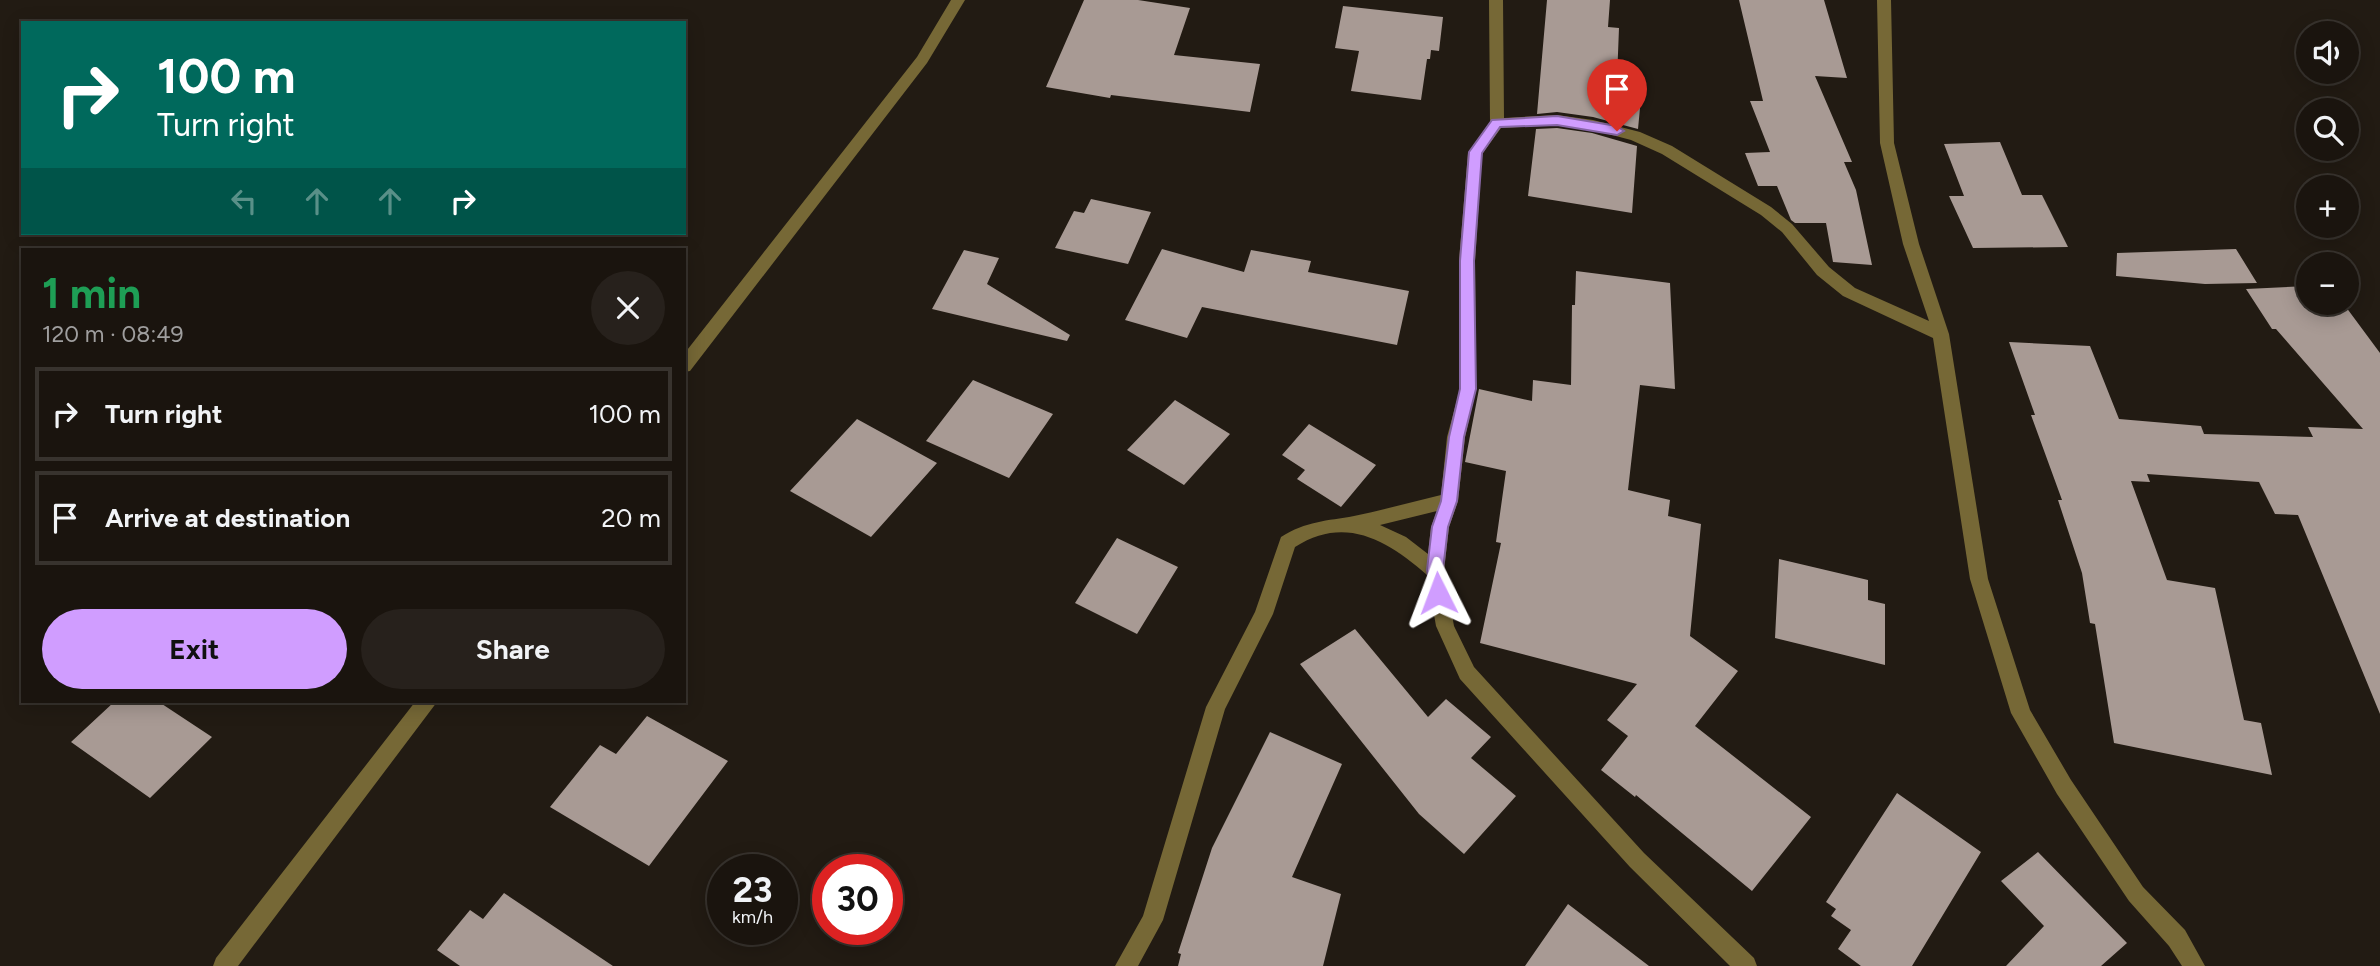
<!DOCTYPE html>
<html lang="en">
<head>
<meta charset="utf-8">
<style>
	body { margin:0; font-family:Figtree,sans-serif; background:#27211c; color:#f1f3f6; height:100vh; display:flex; flex-direction:column; font-size:26px; white-space:nowrap }
	* { box-sizing:border-box; margin:0 }
	p { font-size:23px; color:#9f9e9e }
	.icon { flex:none; width:38px; height:38px; fill:none; stroke:currentColor; stroke-width:2; stroke-linecap:round; stroke-linejoin:round }
	.map { position:relative; flex:1; overflow:hidden }
	.drawer { position:absolute; left:21px; top:248px; width:665px; height:455px; display:flex; flex-direction:column; background:#1a140e; border-radius:0px; box-shadow:0 4px 18px #0003,0 0 0 2px #38332e }
	.drawer>* { flex:none }
	.hud { position:absolute; left:21px; top:21px; width:665px; height:214px; border-radius:0px; box-shadow:0 4px 18px #0003,0 0 0 2px #38332e; background:#00695c; color:#fff; overflow:hidden }
	.fabs { position:absolute; left:2296px; top:21px; display:grid; gap:14px }
	.fabs a { display:grid; place-items:center; width:63px; height:63px; border-radius:50%; background:#1a140e; box-shadow:0 4px 18px #0003,0 0 0 2px #38332e; font-size:35px }
	.speed { position:absolute; left:707px; top:854px; display:flex; gap:14px; font-size:35px; font-weight:700; text-align:center }
	.speed>* { display:grid; place-content:center; width:91px; height:91px; border-radius:50%; background:#1a140e; box-shadow:0 4px 18px #0003,0 0 0 2px #38332e; line-height:1 }
	.speed small { font-size:18px; font-weight:400 }
	.speed .limit { border:10px solid #d22; background:#fff; color:#111 }
	.pin { position:absolute; display:grid; place-items:center; width:60px; height:60px; color:#fff; margin:-72px -30px; border-radius:50% 50% 50% 0; rotate:-45deg; box-shadow:0 0 7px #0007 }
	.pin .icon { rotate:45deg }
	.me { position:absolute; width:77px; margin:-38px; rotate:357deg; stroke-linejoin:round; filter:drop-shadow(0 0 5px #0008) }
	.turn { display:flex; align-items:center; gap:24px; height:147px; padding:0 21px; font-size:32px }
	.turn .icon { width:91px; height:91px; stroke-width:2.5 }
	.turn b { display:block; font-size:49px; line-height:60px }
	.lanes { display:flex; align-items:center; height:66px; padding:0 21px; background:#0003; justify-content:center; gap:35px; direction:ltr }
	.lanes .off { opacity:.35 }
	.round { display:grid; place-items:center; flex:none; width:74px; height:74px; border-radius:37px; background:#27211c }
	.overview { display:flex; align-items:center; justify-content:space-between; height:119px; padding:0 21px }
	h1 { font-size:42px; font-weight:700; line-height:52px; color:#1e9e55 }
	.cta { display:flex; gap:14px; margin-top:auto; padding:14px 21px }
	.cta a { flex:1; height:80px; border-radius:42px; background:#d09dff; color:#111; font-size:28px; font-weight:700; line-height:80px; text-align:center }
	.cta a+a { background:#27211c; color:#f1f3f6 }
	ul { padding:0; list-style:none }
	li { display:flex; align-items:center; gap:21px; height:94px; margin:0 14px 10px; padding:0 7px; border:4px solid #38332e; border-radius:0px }
	li div { flex:1 }
	li b { display:block; font-size:26px }
	li em { font-style:normal }
	.map>svg:first-child { display:block }
</style>
</head>
<body>
<div class="map">
<svg width="2380" height="966" viewBox="0 0 2380 966">
	<rect width="100%" height="100%" fill="#221b13"/>
	<path fill="#a89a94" d="M1084 0H1138L1190 8 1174 55 1260 64 1250 112 1111 95 1110 98 1046 87Z
		M1547 0H1610L1608 27 1619 28 1616 105 1640 108 1638 129 1593 117 1557 112 1537 114Z
		M1739 0H1824L1847 78 1815 76 1852 162H1844L1856 190 1872 265 1833 262 1826 223H1795L1791 220 1777 186H1758L1745 153 1770 152 1750 101H1763Z
		M1343 6 1443 17 1439 51 1431 50 1430 59H1427L1421 100 1351 91 1359 51 1335 48Z
		M1557 128 1592 133 1637 146 1632 213 1528 196 1536 129Z
		M2000 142 2022 195H2042L2068 247 1973 248 1949 196H1964L1944 144Z
		M1091 199 1151 212 1128 264 1055 248 1074 211 1084 213Z
		M1162 249 1244 272 1251 250 1311 261 1308 272 1409 291 1397 345 1202 307 1187 338 1125 320Z
		M2236 249 2257 283 2205 284 2116 276 2117 253Z
		M964 250 999 258 987 284 1070 335 1067 341 932 309Z
		M1576 271 1670 283 1675 389 1640 385 1628 490 1670 500 1668 516 1701 524 1690 636 1738 671 1695 726 1811 817 1752 891 1636 795 1635 797 1601 770 1628 736 1607 720 1637 684 1480 643 1501 543 1496 542 1506 471 1465 462 1479 389 1532 401 1533 380 1571 385 1572 305H1575Z
		M2308 286V303H2343L2380 353V714L2298 515 2275 514 2259 482 2147 474 2150 482 2131 481 2167 580 2215 588 2244 720 2261 723 2272 775 2114 743 2095 624 2090 623 2082 573 2058 500H2062L2031 415H2035L2009 342 2090 346 2119 419 2201 426 2204 434 2313 437 2308 427 2363 429 2276 329H2272L2246 289Z
		M973 380 1053 414 1009 478 926 441Z
		M1175 400 1230 434 1184 485 1127 450Z
		M857 419 937 463 871 537 790 491Z
		M1309 424 1376 465 1341 507 1297 479 1305 470 1282 455Z
		M1117 538 1178 567 1137 634 1075 603Z
		M1779 559 1868 580V600L1885 604V665L1775 638Z
		M1355 629 1428 717 1446 699 1491 737 1471 758 1516 796 1464 854 1419 814 1300 664Z
		M114 702H159L212 737 150 798 71 742Z
		M647 716 728 761 649 866 550 807 600 745 616 754Z
		M1270 732 1342 764 1292 877 1341 894 1323 966H1178L1181 954 1178 953 1212 848Z
		M1897 793 1981 852 1912 966H1861L1838 949 1851 930 1831 916 1836 909 1826 902Z
		M2038 852 2127 943 2101 966H2006L2044 926 2001 881Z
		M504 893 613 966H460L437 950 470 910 483 919Z
		M1568 904 1649 966H1525Z"/>
	<g fill="none" stroke-linecap="round" stroke-linejoin="round">
		<path fill="#766836" fill-rule="evenodd" d="M951 0H965L927 63 690 371 684 372V354L917 57Z
			M1489 0H1503L1504 118 1557 115 1593 120 1640 132 1672 146 1771 207 1792 224 1829 267 1855 288 1929 321 1903 244 1880 143 1877 0H1891L1894 143 1919 244 1949 334 1988 579 2030 710 2071 780 2143 887 2185 930 2205 966H2182L2169 946 2129 901 2057 794 2011 713 1970 579 1933 338 1843 296 1817 275 1782 232 1761 215 1662 154 1631 140 1593 130 1557 125 1501 128 1482 154 1475 261 1476 389 1465 437 1458 501 1449 527 1444 571 1454 626 1474 667 1644 853 1754 958 1757 966H1730L1630 867 1460 679 1436 626 1427 575C1387 540 1345 515 1295 547L1273 614 1225 709 1163 920 1138 966H1115L1143 916 1206 707 1255 612 1281 537C1306 521 1327 521 1354 516 1383 510 1412 502 1441 495L1447 437 1460 389 1459 261 1468 153 1490 122ZM1437 511 1431 527 1428 554 1406 537 1380 525Z
			M415 702H437L238 966H213L216 958Z"/>
	</g>
	<path fill="#d09dff" stroke="#8766a6" stroke-width="2" d="M1557 116 1617 126 1624 131 1617 135 1557 125 1500 127 1482 153 1474 261 1476 389 1464 437 1457 501 1448 527 1443 570 1447 593 1444 598 1438 600 1432 598 1427 570 1432 527 1441 501 1449 437 1460 389V261L1469 152 1492 120Z"/>
</svg>
<div class="fabs">
<a><svg class="icon" aria-label="sound" viewBox="0 0 24 24"><path d="M4 9h4l5-4v14l-5-4H4zM17 9q2 3 0 6"/></svg></a>
<a><svg class="icon" aria-label="search" viewBox="0 0 24 24"><circle cx="10" cy="10" r="6"/><path d="M15 15l6 6"/></svg></a>
<a>+</a>
<a>−</a>
</div>
<div class="speed"><div>23<small>km/h</small></div><div class="limit">30</div></div>
<div class="pin" style="left:1617px;top:131px;background:#d93025"><svg class="icon" aria-label="arrive" viewBox="0 0 24 24"><path d="M6 21V4h12l-3 4 3 4H6"/></svg></div>
<svg class="me" style="left:1438px;top:593px" viewBox="-20 -20 40 40"><path d="M0-17L14 15 0 8-14 15z" fill="#d09dff" stroke="#fff" stroke-width="4"/></svg>
<div class="hud">
<div class="turn"><svg class="icon" aria-label="right" viewBox="0 0 24 24"><path d="M7 20v-9h11M14 6l5 5-5 5"/></svg><div><b>100 m</b>Turn right</div></div>
<div class="lanes"><svg class="icon off" aria-label="left" viewBox="0 0 24 24"><path d="M17 20v-9H6M10 6l-5 5 5 5"/></svg><svg class="icon off" aria-label="ahead" viewBox="0 0 24 24"><path d="M12 20V5M6 11l6-6 6 6"/></svg><svg class="icon off" aria-label="ahead" viewBox="0 0 24 24"><path d="M12 20V5M6 11l6-6 6 6"/></svg><svg class="icon" aria-label="right" viewBox="0 0 24 24"><path d="M7 20v-9h11M14 6l5 5-5 5"/></svg></div>
</div>
<section class="drawer">
<div class="overview"><div><h1>1 min</h1><p>120 m · 08:49</p></div><a class="round"><svg class="icon" aria-label="close" viewBox="0 0 24 24"><path d="M6 6l12 12M18 6L6 18"/></svg></a></div>
<ul>
<li><svg class="icon" aria-label="right" viewBox="0 0 24 24"><path d="M7 20v-9h11M14 6l5 5-5 5"/></svg><div><b>Turn right</b></div><em>100 m</em></li>
<li><svg class="icon" aria-label="arrive" viewBox="0 0 24 24"><path d="M6 21V4h12l-3 4 3 4H6"/></svg><div><b>Arrive at destination</b></div><em>20 m</em></li>
</ul>
<div class="cta"><a>Exit</a><a>Share</a></div>
</section>
</div>
</body>
</html>
